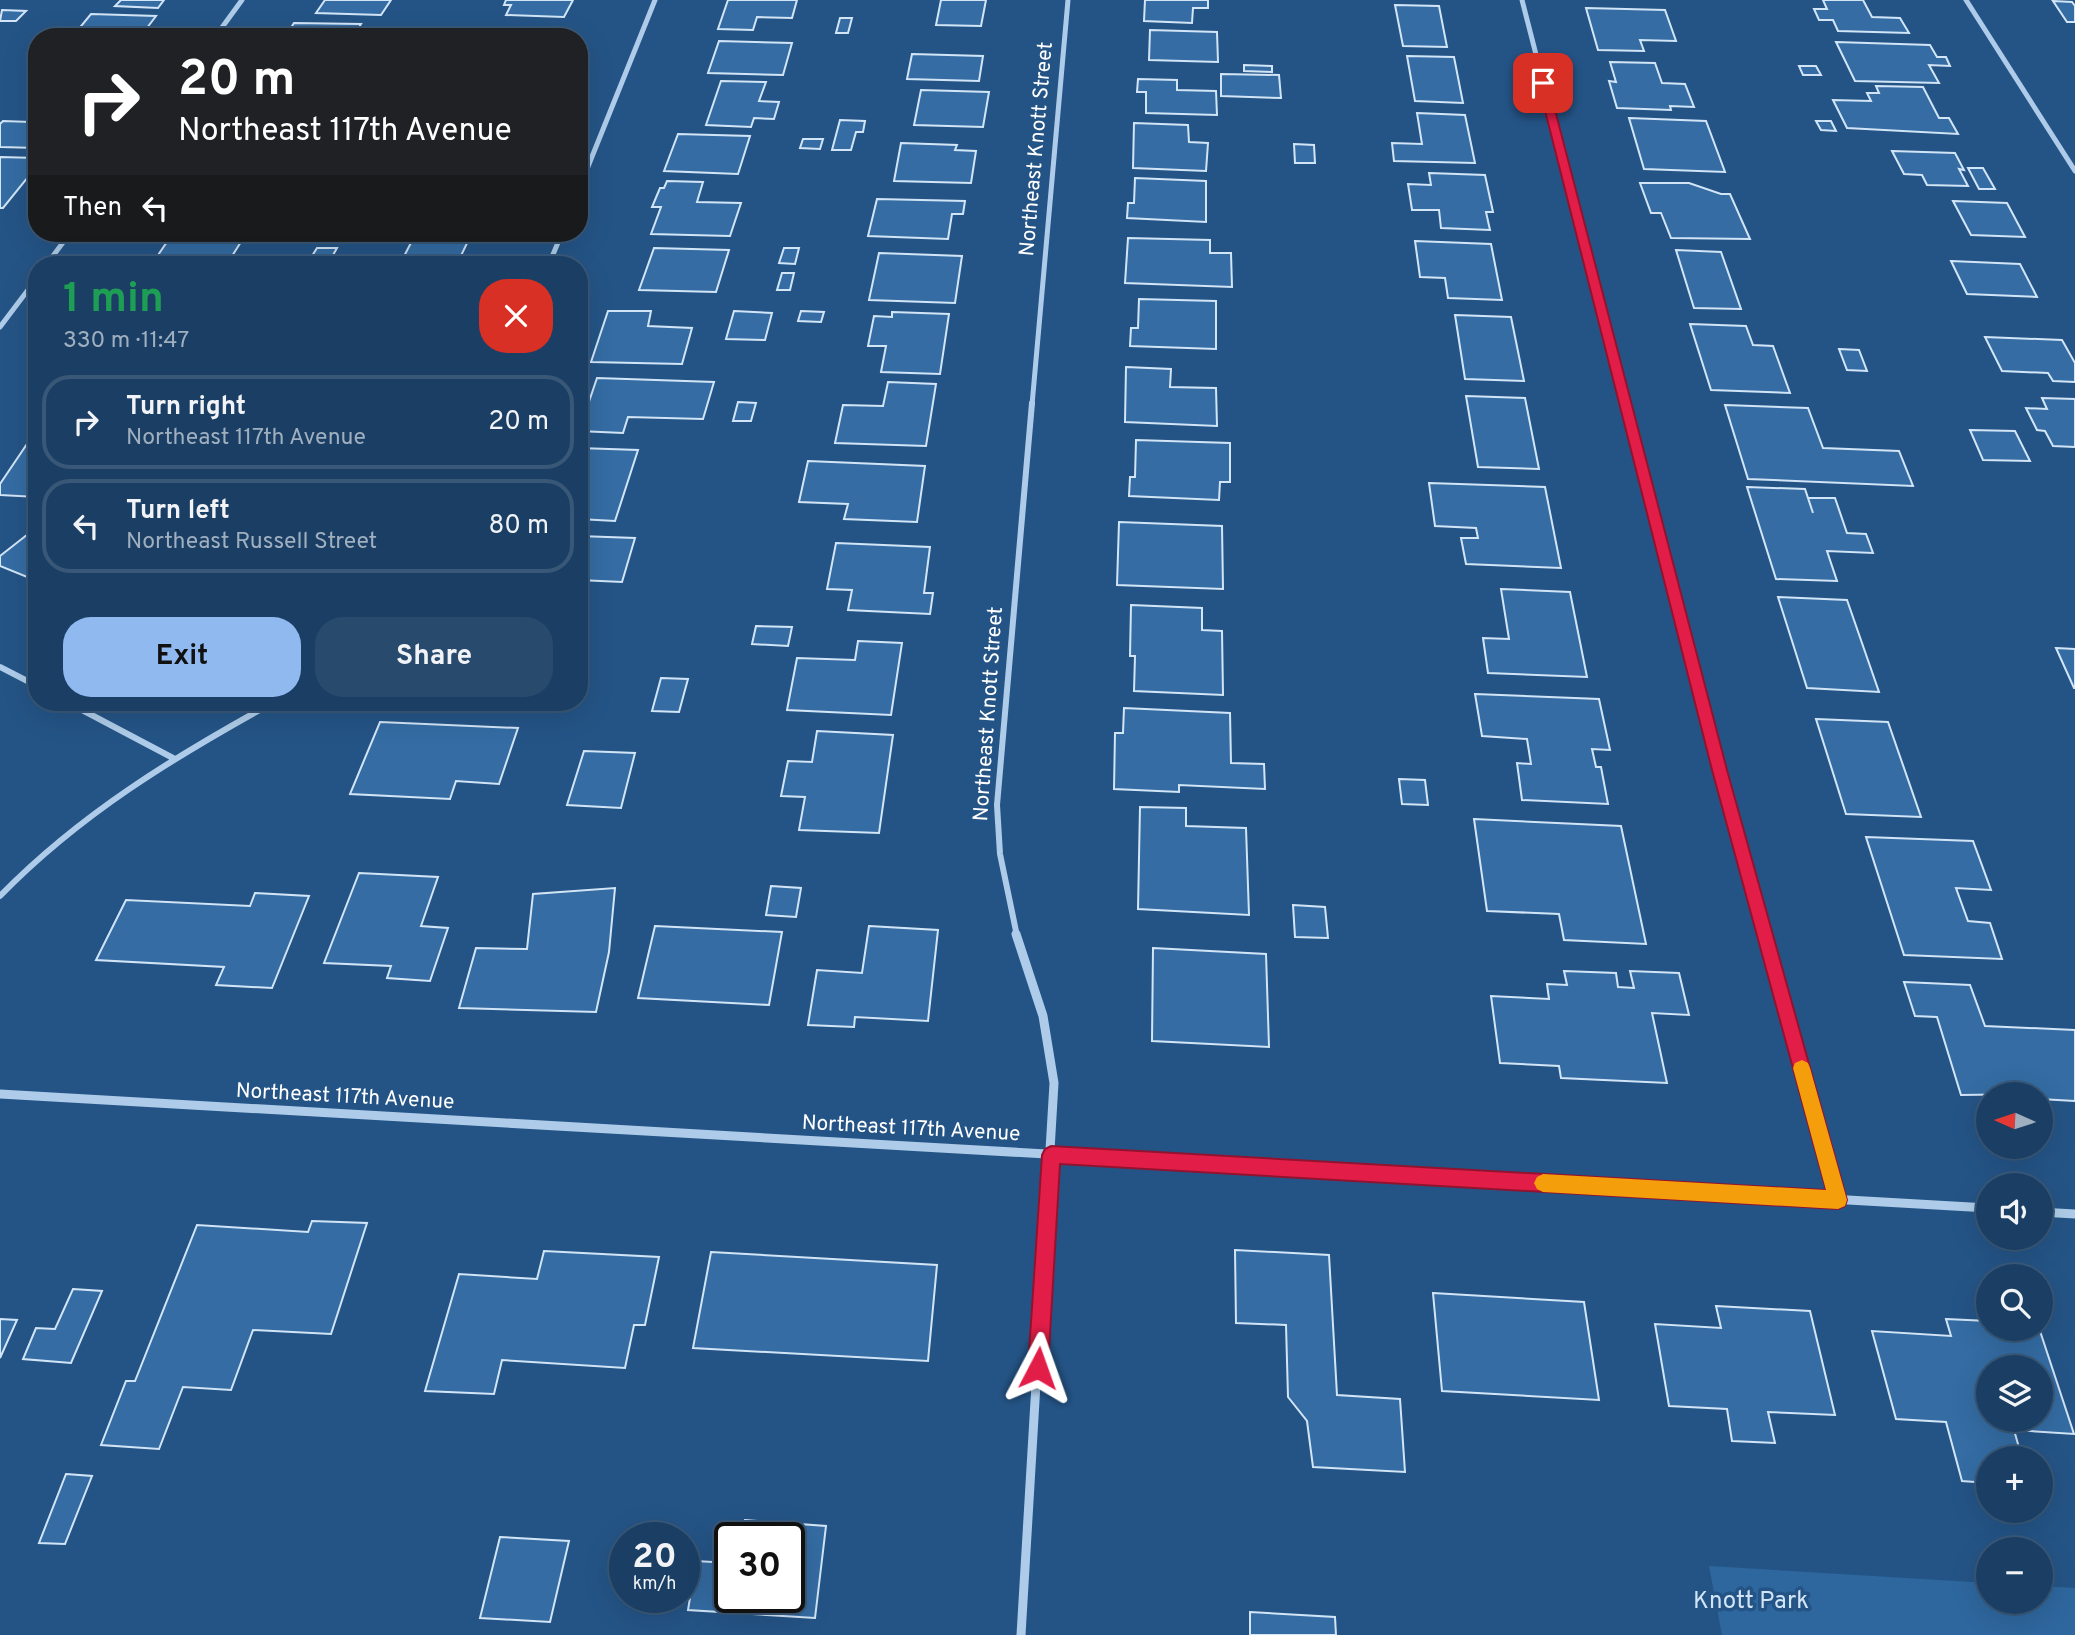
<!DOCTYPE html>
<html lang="en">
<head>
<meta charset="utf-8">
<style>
	body { margin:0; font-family:Overpass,sans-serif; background:#284a6d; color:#f1f3f6; height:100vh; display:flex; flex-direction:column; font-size:26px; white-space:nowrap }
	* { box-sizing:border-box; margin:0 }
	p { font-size:23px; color:#a0afbf }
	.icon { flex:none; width:38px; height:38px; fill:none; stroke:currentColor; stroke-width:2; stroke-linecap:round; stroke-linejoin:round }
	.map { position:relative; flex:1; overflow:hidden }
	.side { position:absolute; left:28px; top:256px; width:560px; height:455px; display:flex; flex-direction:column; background:#1b3f64; border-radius:28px; box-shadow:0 7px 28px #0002,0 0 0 2px #395878 }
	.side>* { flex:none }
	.hud { position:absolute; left:28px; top:28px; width:560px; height:214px; border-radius:28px; box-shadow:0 7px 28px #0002,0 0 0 2px #395878; background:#202124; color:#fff; overflow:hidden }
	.needle { width:46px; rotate:273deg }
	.buttons { position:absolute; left:1976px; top:1082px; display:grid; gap:14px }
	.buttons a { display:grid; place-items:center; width:77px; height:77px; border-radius:50%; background:#1b3f64; box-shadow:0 7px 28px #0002,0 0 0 2px #395878; font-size:35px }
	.speed { position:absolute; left:609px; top:1522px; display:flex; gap:14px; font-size:35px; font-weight:700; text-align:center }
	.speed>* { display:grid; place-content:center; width:91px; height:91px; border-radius:50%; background:#1b3f64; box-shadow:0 7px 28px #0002,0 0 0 2px #395878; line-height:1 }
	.speed small { font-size:18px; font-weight:400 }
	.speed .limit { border:4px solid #111; border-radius:10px; background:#fff; color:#111 }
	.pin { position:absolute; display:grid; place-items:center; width:60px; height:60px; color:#fff; margin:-30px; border-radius:14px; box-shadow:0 4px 10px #0006 }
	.me { position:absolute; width:77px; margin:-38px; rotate:4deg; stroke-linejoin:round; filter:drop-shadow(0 0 5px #0008) }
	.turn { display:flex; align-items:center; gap:24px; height:147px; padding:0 35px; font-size:32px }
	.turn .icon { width:91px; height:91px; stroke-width:2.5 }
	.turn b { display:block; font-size:49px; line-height:60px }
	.then { display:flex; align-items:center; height:66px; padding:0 35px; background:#0003; gap:14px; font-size:26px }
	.round { display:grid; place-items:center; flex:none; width:74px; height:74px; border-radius:28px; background:#284a6d }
	.overview { display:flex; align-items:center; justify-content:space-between; height:119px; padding:0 35px }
	h1 { font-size:42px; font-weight:700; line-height:52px; color:#1e9e55 }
	.button { display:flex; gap:14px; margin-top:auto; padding:14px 35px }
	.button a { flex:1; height:80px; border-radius:28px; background:#90b9f0; color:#111; font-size:28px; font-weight:700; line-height:80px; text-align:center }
	.button a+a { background:#284a6d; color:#f1f3f6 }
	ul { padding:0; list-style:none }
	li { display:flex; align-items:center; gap:21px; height:94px; margin:0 14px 10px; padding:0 21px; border:4px solid #395878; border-radius:28px }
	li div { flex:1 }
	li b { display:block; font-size:26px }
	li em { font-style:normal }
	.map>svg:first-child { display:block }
</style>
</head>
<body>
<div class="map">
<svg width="2075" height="1635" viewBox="0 0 2075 1635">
	<rect width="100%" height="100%" fill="#245486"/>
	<path fill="#2e679e" d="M1709 1566 1988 1583V1601H2040L2041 1586 2075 1588V1635H1722Z"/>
	<path fill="#346ca3" stroke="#d2e5f7" stroke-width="2" fill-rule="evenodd" d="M121 0H164L158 8 115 6Z
		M325 0H391L381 15 316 13Z
		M506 0H573L564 17 506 15 511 5H504Z
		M728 0H797L792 18 757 17 753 30 718 29Z
		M941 0H986L981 26 936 25Z
		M1145 0H1208V8H1193L1192 23 1144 21Z
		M1823 0H1863L1872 17 1900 18 1909 33 1838 31 1833 20H1819L1814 9H1827Z
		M2053 1 2072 2 2075 6V22H2067Z
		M1395 5 1439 6 1447 47 1403 46Z
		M1586 8 1665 10 1676 41 1640 40 1644 51 1598 50Z
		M2 10 26 11 16 21H0Z
		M91 14 156 16 140 37H72Z
		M840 18H852L848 33H836Z
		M294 23 361 24 353 37H285Z
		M1150 30 1217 32 1218 62 1149 60Z
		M534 31 570 32 568 37H531Z
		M719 41 792 43 783 75 708 73Z
		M1836 42 1930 45 1937 57H1946L1950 66 1929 65 1939 83 1855 81Z
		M912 54 983 56 979 81 907 79Z
		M1407 56 1454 57 1463 103 1415 101Z
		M1610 62 1655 63 1662 83 1685 84 1694 107 1670 106 1671 110 1617 108 1609 81 1616 82Z
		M1244 65 1272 66V72L1244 71Z
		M1799 66H1816L1821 75H1803Z
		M1221 74 1279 75 1281 98 1221 96Z
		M1138 79 1177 80V90L1216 91 1217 115 1146 113V92H1137Z
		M721 81 766 82 759 101 779 102 774 119 754 118 751 127 706 125Z
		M1876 86 1923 87 1939 118H1949L1958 134 1847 128 1833 100 1871 101 1867 93H1879Z
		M921 90 989 92 983 127 914 125Z
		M1417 113 1465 115 1475 163 1394 161 1392 143 1422 144Z
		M37 116V148L0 147V124L3 121 31 122Z
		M1629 118 1706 121 1725 172 1644 169Z
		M840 120 865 121 863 132H856L851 150H832Z
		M1816 121H1831L1836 131 1821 130Z
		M1134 123 1188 125 1189 142 1208 143 1206 171 1133 168Z
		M678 134 750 136 738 174 664 171Z
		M803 139H823L820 149 800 148Z
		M901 143 957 145 955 150 976 151 971 183 894 181Z
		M1294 144 1314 145 1315 163H1295Z
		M1892 151 1955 153 1964 170 1959 169 1968 186 1927 185 1922 175 1904 174Z
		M0 157 37 158V166L3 208H0Z
		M1968 168H1983L1995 189H1979Z
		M1429 173 1485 175 1493 212H1486L1490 230 1441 228 1439 210H1412L1408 184 1431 185Z
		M1135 178 1206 181V222L1127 218 1128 203H1134Z
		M667 181 703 182 697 202 741 203 730 236 651 234 661 207H652L660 188H664Z
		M1640 183H1689L1721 194H1730L1750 239 1671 238 1661 213H1651Z
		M877 199 965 201 963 214H952L948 239 868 236Z
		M1953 201 2007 203 2025 237 1971 235Z
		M173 233H217L246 234 227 264H152Z
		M415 235 470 237 457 264H400Z
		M1128 238 1210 240V253H1231L1232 287 1125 283Z
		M1415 241 1491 244 1502 300 1448 298 1445 278 1420 277Z
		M317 248H337L328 264H307Z
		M654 248 729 250 716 292 639 290Z
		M784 248H799L795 264 779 263Z
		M1676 250 1721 252 1741 309 1694 308Z
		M879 253 962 256 955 303 869 300Z
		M1951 261 2020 264 2037 297 1967 294Z
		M782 273H794L790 290H777Z
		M1139 299 1216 301V349L1130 346 1131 328H1138Z
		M608 311H651L648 326 692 328 682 364 591 362Z
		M734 311 772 313 765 340 726 339Z
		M801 311 824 312 821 322 798 321Z
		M892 312 949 314 940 374 881 372 886 346H868L874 316 892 317Z
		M1455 315 1511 317 1524 381 1465 379Z
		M1690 324 1746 326 1753 345 1773 346 1790 393 1711 390Z
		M1985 337 2062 340 2075 363V382L2053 381 2048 373 2002 371Z
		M1839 349 1859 350 1867 371 1847 370Z
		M1126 367 1171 369 1170 387 1216 388 1217 426 1125 422Z
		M597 378 714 382 703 419 628 417 623 433 579 431Z
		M888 382 936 384 926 446 835 443 843 405 883 406Z
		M1466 396 1525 398 1539 469 1478 467Z
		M2042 398 2075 399V447L2053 446 2045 431 2037 430 2026 408 2047 409Z
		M738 402 756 403 751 421H733Z
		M1725 405 1808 408 1823 448 1899 451 1913 486 1748 479Z
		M1970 430 2015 431 2030 461 1983 460Z
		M31 438H37V497L0 495V484Z
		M1136 440 1230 443V482H1220L1219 500 1129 496 1130 477H1135Z
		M579 448 638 450 615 521 579 519Z
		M808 461 925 466 917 522 844 519 848 504 799 502Z
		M1429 483 1545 487 1561 568 1466 564 1461 538H1478L1476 528 1435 526Z
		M1747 487 1805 489 1813 513 1808 498H1835L1847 533 1866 534 1873 553 1827 551 1837 581 1776 579Z
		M1119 522 1222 526 1223 589 1117 585Z
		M37 527V581L0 566V556Z
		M579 536 635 538 622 582 579 580Z
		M836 543 930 547 924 593H933L930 614 848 610 852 590 827 589Z
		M1501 589 1570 592 1587 677 1488 673 1483 638 1509 639Z
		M1778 597 1847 600 1879 692 1807 688Z
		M1131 605 1202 608V630L1222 631 1223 695 1134 691 1135 656H1130Z
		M756 626 792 627 788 646 752 644Z
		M858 641 902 643 891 715 787 710 797 658 855 660Z
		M2056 648 2075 649V688H2074Z
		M661 678 688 679 679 712 652 711Z
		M1475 694 1599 699 1610 750 1592 749 1596 767H1601L1608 804 1522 800 1517 763 1531 764 1527 739 1482 736Z
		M1124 708 1230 713 1231 763 1264 764 1265 789 1179 785V792L1114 789 1115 733H1123Z
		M1816 719 1888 722 1921 817 1846 814Z
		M380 722 518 728 499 784 456 781 450 799 350 794Z
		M817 731 893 735 879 833 799 830 805 797 781 796 788 761 812 762Z
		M584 751 635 753 621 808 567 805Z
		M1399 779 1425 780 1428 805 1402 804Z
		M1140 807 1186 808V826L1246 828 1249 915 1138 909Z
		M1474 819 1621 826 1646 944 1564 940 1559 914 1487 911Z
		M1866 837 1973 841 1991 890 1956 888 1968 921 1990 923 2002 959 1904 955Z
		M359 873 438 877 421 926 448 928 430 981 387 978 391 966 324 963Z
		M771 886 801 888 796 917 766 915Z
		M615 888 609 952 596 1012 459 1008 476 948 527 949 533 894Z
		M255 893 309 896 272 988 216 985 224 967 96 960 126 900 250 906Z
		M1293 905 1325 907 1328 938 1295 937Z
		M655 926 782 932 769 1005 638 998Z
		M869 926 938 930 928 1021 855 1017 854 1027 808 1025 817 970 862 973Z
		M1153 948 1266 954 1269 1047 1152 1041Z
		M1564 971 1616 973 1618 987 1634 988 1630 971 1679 973 1689 1015 1652 1013 1667 1083 1561 1078 1559 1066 1500 1063 1491 996 1549 999 1547 984 1567 985Z
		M1904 982 1970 985 1985 1026 2075 1030V1101L2040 1099V1094L1961 1095 1937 1017 1915 1016Z
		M312 1221 367 1223 331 1334 253 1330 231 1390 183 1387 159 1449 101 1445 126 1381H135L197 1225 308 1232Z
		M1235 1250 1329 1255 1337 1395 1400 1399 1405 1472 1313 1467 1307 1421 1288 1397 1286 1325 1236 1323Z
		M544 1251 659 1257 645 1325H634L625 1368 502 1360 494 1394 425 1391 459 1274 537 1279Z
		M711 1252 937 1265 928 1361 693 1348Z
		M73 1289 102 1291 71 1363 23 1359 36 1328 55 1329Z
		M1433 1293 1584 1302 1599 1400 1442 1391Z
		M1716 1306 1810 1311 1835 1415 1768 1412 1775 1443 1732 1441 1727 1409 1669 1406 1655 1324 1721 1328Z
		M0 1319 17 1320 0 1358Z
		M1946 1319 1988 1321V1328H2039L2074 1434 2014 1430 2022 1458H1988V1483L1962 1481 1946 1422 1896 1419 1872 1331 1951 1336ZM1988 1367H2040V1419H1988Z
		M66 1474 92 1476 65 1544 39 1543Z
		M745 1520 826 1526 815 1618 688 1610 696 1561 730 1563V1598H789V1538H742Z
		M500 1537 569 1541 550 1622 480 1618Z
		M1250 1612 1335 1617 1336 1635H1250Z"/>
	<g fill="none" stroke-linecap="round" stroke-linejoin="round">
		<path stroke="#aecce9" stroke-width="5" d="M1522 0 1626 405
			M1966 0 2075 171
			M215 37 242 0
			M579 189 655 0
			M47 264 70 233
			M549 264 562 233
			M0 327 37 278
			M1032 405 1068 0"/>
		<path stroke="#aecce9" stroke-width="6" d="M1625 403 1719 770 1765 936
			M0 667 37 686
			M67 702 173 758
			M0 896C80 814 174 757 274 702
			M1017 936 1000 854 997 805 1032 403"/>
		<path stroke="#aecce9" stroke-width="9" d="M1016 934 1043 1016 1054 1083 1021 1635
			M1764 934 1838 1200
			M0 1094 1988 1208
			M2040 1212 2075 1214"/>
	</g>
	<path fill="#e11d48" stroke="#92132f" stroke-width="2" d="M1543 80 1548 83 1727 770 1847 1200 1845 1206 1838 1209 1060 1164 1048 1368 1045 1375 1038 1378 1030 1375 1028 1368 1042 1155 1045 1149 1051 1146 1826 1190 1712 770 1538 83Z"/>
	<path fill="#f59e0b" d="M1802 1060 1808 1063 1810 1068 1847 1200 1845 1206 1838 1209 1543 1192 1537 1189 1534 1183 1537 1177 1543 1174 1826 1190 1793 1068 1795 1063Z"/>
	<g text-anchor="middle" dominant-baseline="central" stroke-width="7" stroke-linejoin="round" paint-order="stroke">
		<g font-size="21" fill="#fff" stroke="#245486">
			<text transform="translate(1037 149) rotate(-85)">Northeast Knott Street</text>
			<text transform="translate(989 714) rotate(-86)">Northeast Knott Street</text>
			<text transform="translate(345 1097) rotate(3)">Northeast 117th Avenue</text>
			<text transform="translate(911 1129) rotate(3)">Northeast 117th Avenue</text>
		</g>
		<g font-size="24" fill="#d2e5f7" stroke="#245486">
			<text x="1751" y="1602">Knott Park</text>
		</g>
	</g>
</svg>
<div class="buttons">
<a><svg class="needle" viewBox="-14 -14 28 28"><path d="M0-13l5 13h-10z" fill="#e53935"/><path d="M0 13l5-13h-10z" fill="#a0afbf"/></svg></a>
<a><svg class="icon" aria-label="sound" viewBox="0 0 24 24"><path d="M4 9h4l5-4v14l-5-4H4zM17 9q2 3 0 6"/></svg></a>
<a><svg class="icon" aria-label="search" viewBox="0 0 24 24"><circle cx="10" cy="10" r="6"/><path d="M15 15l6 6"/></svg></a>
<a><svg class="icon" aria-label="layers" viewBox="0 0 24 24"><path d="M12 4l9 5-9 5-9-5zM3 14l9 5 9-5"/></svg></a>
<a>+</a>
<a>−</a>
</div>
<div class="speed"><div>20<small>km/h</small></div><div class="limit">30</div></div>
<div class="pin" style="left:1543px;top:83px;background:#d93025"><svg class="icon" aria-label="arrive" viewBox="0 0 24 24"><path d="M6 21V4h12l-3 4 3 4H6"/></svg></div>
<svg class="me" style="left:1038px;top:1368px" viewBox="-20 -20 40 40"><path d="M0-17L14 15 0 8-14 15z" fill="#e11d48" stroke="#fff" stroke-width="4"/></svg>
<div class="hud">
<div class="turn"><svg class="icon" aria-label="right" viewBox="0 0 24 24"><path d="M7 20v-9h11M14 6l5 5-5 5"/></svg><div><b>20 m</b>Northeast 117th Avenue</div></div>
<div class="then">Then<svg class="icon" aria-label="left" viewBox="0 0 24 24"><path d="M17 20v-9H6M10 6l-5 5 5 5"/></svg></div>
</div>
<section class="side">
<div class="overview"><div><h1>1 min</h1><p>330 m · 11:47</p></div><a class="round" style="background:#d93025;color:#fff"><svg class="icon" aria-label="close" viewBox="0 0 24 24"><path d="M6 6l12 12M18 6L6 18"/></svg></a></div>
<ul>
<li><svg class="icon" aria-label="right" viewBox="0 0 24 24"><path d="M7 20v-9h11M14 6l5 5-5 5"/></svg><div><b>Turn right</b><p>Northeast 117th Avenue</p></div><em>20 m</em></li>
<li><svg class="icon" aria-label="left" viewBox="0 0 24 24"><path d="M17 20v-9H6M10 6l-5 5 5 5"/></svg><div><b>Turn left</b><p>Northeast Russell Street</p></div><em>80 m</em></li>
</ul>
<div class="button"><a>Exit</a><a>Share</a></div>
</section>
</div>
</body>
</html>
